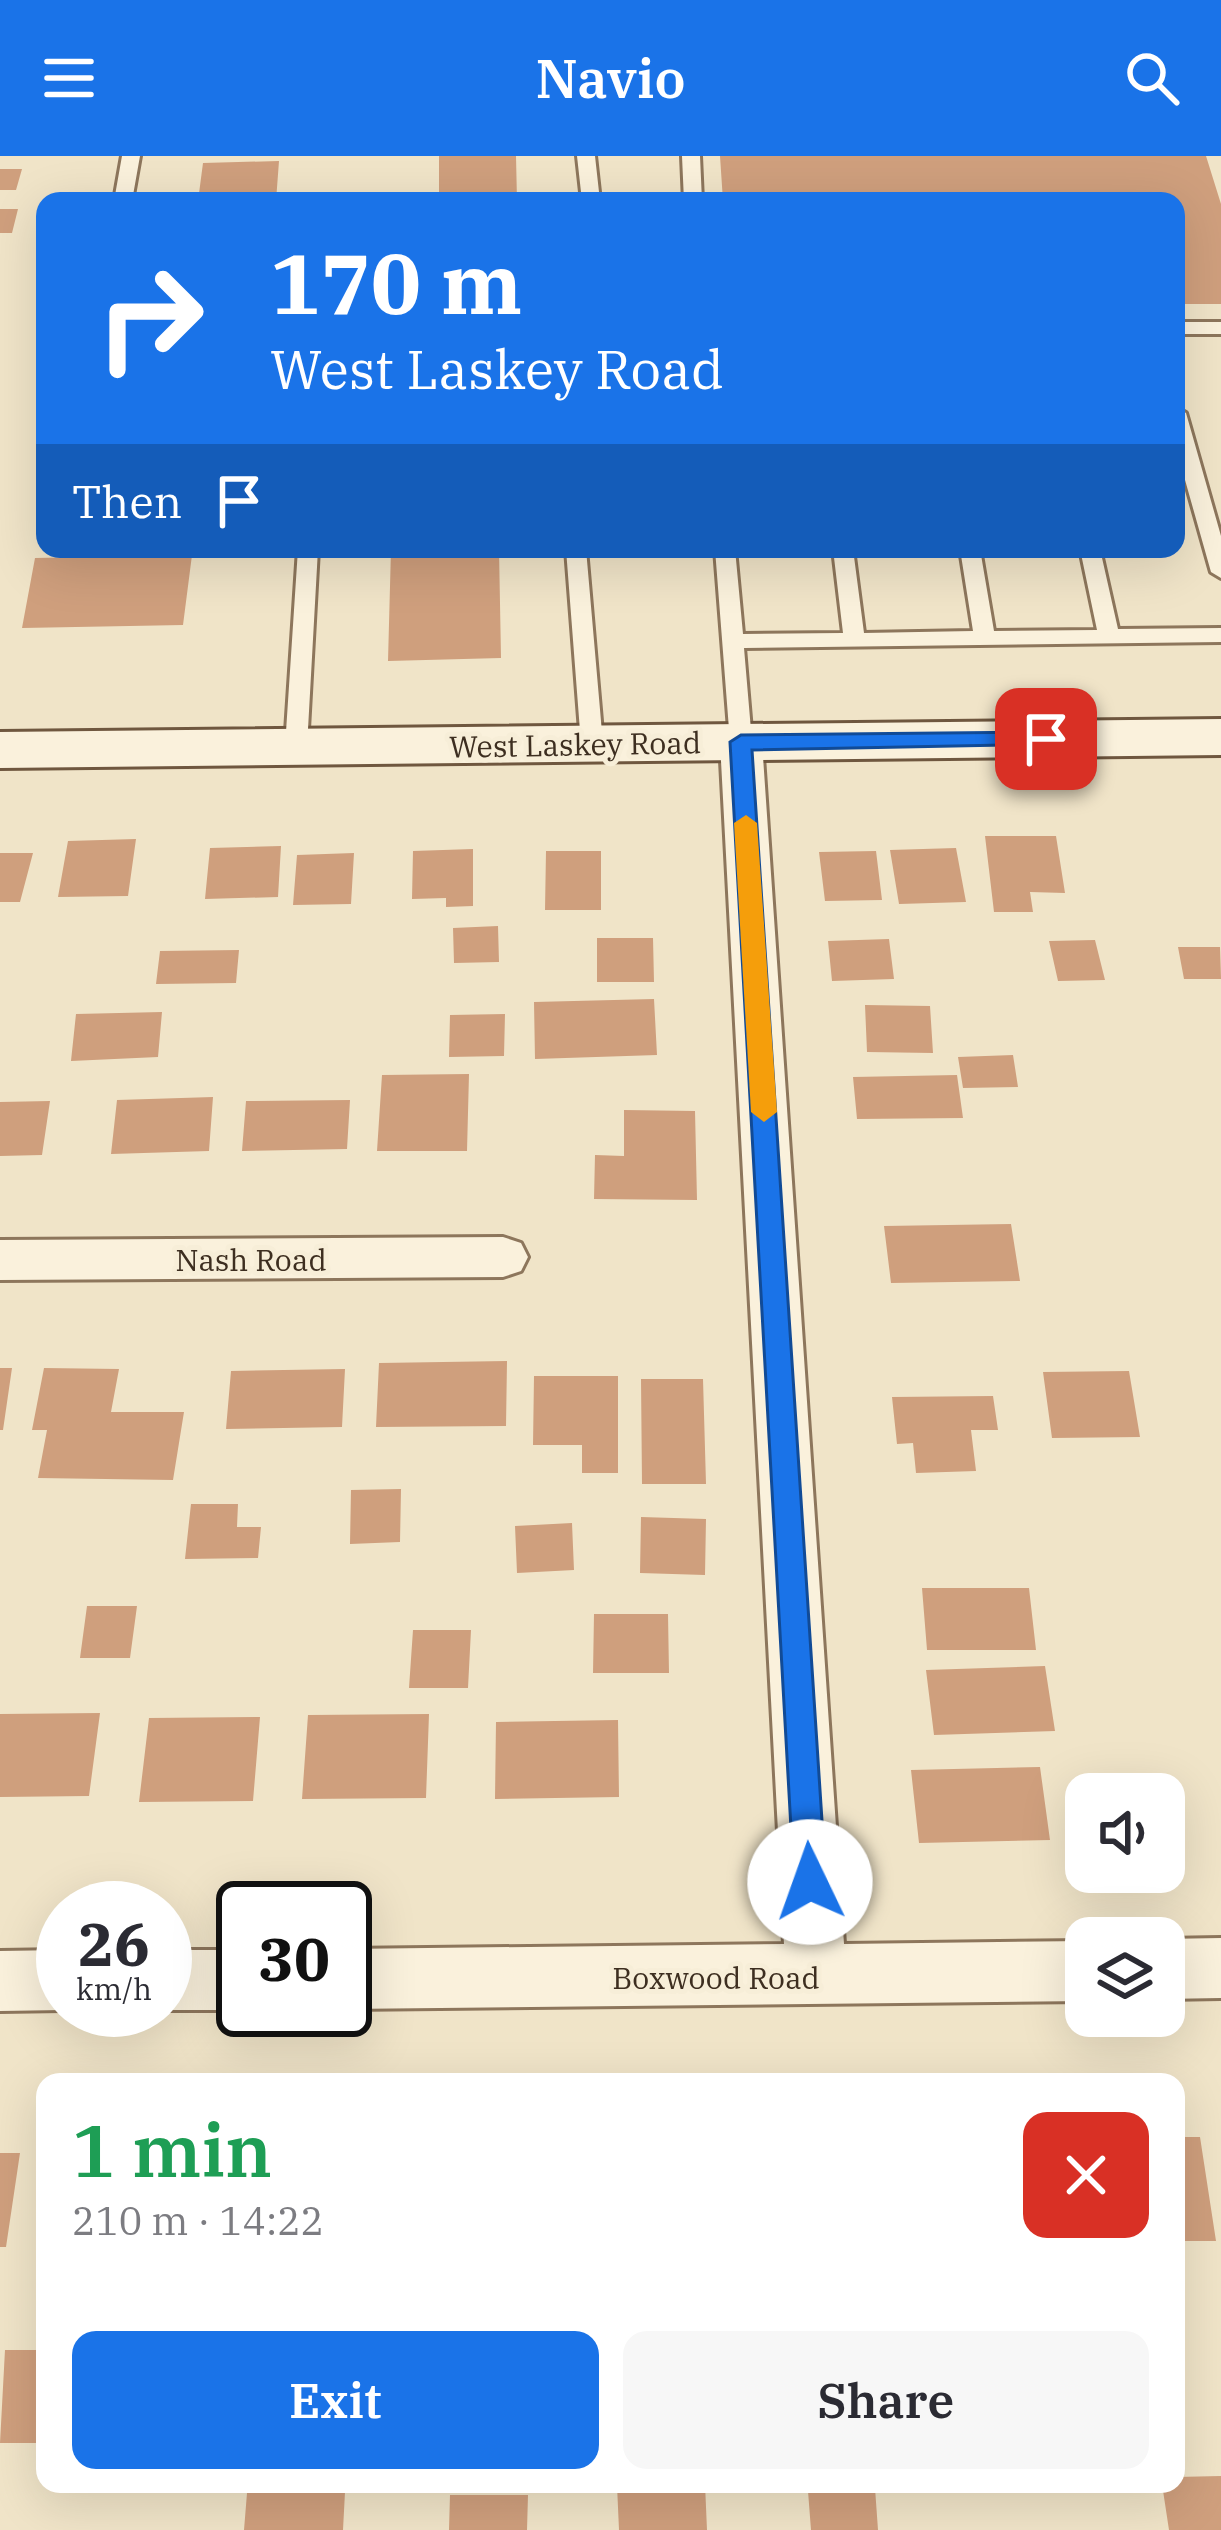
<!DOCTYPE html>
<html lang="en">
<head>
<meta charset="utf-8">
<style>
	body { margin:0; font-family:"IBM Plex Serif",serif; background:#f7f7f7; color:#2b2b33; height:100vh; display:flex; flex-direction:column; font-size:45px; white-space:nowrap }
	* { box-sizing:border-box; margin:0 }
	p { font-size:39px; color:#7c7c81 }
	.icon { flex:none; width:66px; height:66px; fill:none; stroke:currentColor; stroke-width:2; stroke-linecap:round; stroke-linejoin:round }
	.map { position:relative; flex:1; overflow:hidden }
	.sheet { position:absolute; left:36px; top:1917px; width:1149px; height:420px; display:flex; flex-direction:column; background:#fff; border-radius:24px; box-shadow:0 12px 48px #0002 }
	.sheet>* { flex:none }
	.top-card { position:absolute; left:36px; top:36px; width:1149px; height:366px; border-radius:24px; box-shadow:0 12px 48px #0002; background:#1a73e8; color:#fff; overflow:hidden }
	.controls { position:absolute; left:1065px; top:1617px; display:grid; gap:24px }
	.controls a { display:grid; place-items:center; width:120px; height:120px; border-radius:24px; background:#fff; box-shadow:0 12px 48px #0002; font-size:60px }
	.speed { position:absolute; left:36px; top:1725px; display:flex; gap:24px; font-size:60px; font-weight:700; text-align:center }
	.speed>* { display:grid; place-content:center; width:156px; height:156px; border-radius:50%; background:#fff; box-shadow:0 12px 48px #0002; line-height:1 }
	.speed small { font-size:30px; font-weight:400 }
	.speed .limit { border:6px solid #111; border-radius:18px; background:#fff; color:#111 }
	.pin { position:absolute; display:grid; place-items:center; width:102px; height:102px; color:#fff; margin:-51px; border-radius:24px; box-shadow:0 6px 18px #0006 }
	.me { position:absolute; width:132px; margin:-66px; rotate:357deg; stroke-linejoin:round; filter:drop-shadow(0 0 9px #0008) }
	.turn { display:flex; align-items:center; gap:42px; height:252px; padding:0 36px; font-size:54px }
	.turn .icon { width:156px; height:156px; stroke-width:2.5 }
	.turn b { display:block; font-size:84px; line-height:102px }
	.then { display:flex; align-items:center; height:114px; padding:0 36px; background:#0003; gap:24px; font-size:45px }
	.round { display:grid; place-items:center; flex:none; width:126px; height:126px; border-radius:24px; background:#f7f7f7 }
	.overview { display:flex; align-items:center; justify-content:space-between; height:204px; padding:0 36px }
	h1 { font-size:72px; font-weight:600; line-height:90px; color:#1e9e55 }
	.primary-button { display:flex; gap:24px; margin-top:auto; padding:24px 36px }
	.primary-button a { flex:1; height:138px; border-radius:24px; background:#1a73e8; color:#fff; font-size:48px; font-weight:600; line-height:138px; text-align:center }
	.primary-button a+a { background:#f7f7f7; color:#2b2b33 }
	header { display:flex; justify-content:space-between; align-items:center; height:156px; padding:0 36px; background:#1a73e8; color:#fff; font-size:54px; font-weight:600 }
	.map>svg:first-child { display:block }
</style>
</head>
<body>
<header><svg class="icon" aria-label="menu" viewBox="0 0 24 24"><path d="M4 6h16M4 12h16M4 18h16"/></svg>Navio<svg class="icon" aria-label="search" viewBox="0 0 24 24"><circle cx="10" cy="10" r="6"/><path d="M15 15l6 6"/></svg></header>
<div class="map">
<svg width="1221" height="2374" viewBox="0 0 1221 2374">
	<rect width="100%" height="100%" fill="#f0e4c8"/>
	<path fill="#cf9f7d" d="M439 0H516L517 45H439Z
		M720 0H1206L1221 48V148H1176V45H723Z
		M279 5 276 45H198L203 7Z
		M0 13H22L16 34H0Z
		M0 53H18L12 77H0Z
		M391 393H499L501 502 388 505Z
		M192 399 183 469 22 472 35 402Z
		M985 680H1056L1065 737 1030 736 1033 756H994Z
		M136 683 128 740 58 741 68 685Z
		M281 690 278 741 205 743 210 692Z
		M956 692 966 746 899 748 890 694Z
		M473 693V750L446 751V742L412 743 413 695Z
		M546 695H601V754H545Z
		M876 695 882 744 825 745 819 696Z
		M0 697H33L20 746H0Z
		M354 697 351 748 293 749 297 699Z
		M498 770 499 806 454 807 453 772Z
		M597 782H653L654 826H597Z
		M889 783 894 823 832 825 828 785Z
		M1095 784 1105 824 1058 825 1049 785Z
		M1178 791H1220L1221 823H1184Z
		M239 794 236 827 156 828 160 795Z
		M654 843 657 899 535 903 534 846Z
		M865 849 930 850 933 897 867 896Z
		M162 856 158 901 71 905 76 858Z
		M505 858 504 900 449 901 450 859Z
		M1013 899 1018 931 963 932 958 901Z
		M469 918 467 995H377L382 919Z
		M957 919 963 962 857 963 853 921Z
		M213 941 209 995 111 998 117 944Z
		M350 944 347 993 242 995 246 945Z
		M50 945 42 999 0 1000V946Z
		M624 954 695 955 697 1044 594 1043 595 999 624 1000Z
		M1011 1068 1020 1125 891 1127 884 1070Z
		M507 1205 506 1270 376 1271 379 1207Z
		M0 1212H12L3 1274H0Z
		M44 1212 119 1213 111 1256H184L173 1324 38 1322 47 1274H32Z
		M345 1213 342 1271 226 1273 231 1215Z
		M1129 1215 1140 1281 1052 1282 1043 1216Z
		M534 1220H618V1317H582V1289H533Z
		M641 1223H703L706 1328H642Z
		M993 1240 998 1274H971L976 1315 916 1317 913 1287 897 1288 892 1241Z
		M401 1333 400 1386 350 1388 351 1334Z
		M191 1348H238L237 1371H261L258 1402 185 1403Z
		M641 1361 706 1363 705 1419 640 1417Z
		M572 1367 574 1414 517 1417 515 1370Z
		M922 1432H1029L1036 1494H927Z
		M87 1450H137L130 1502H80Z
		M594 1458H668L669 1517H593Z
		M413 1474H471L468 1532H409Z
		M1045 1510 1055 1575 934 1579 926 1514Z
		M100 1557 89 1640 0 1641V1558Z
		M429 1558 426 1642 302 1643 308 1559Z
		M260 1561 253 1645 139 1646 149 1562Z
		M618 1564 619 1641 495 1643 496 1566Z
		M1040 1611 1050 1684 919 1687 911 1614Z
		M1176 1981H1200L1216 2085H1176Z
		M0 1997H20L6 2091H0Z
		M5 2194H45V2287H0Z
		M1221 2320V2374H1169L1162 2328H1176V2321Z
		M705 2328 707 2374H619L617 2329Z
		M875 2332 878 2374H811L808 2335Z
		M345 2336 343 2374H244L247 2337Z
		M450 2339H528L527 2374H449Z"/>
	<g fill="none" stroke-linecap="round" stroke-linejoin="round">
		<g stroke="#8d765c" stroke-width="6">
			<path id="service" d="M122 0H140L132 45H114Z
				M577 0H595L600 45H582Z
				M682 0H700L702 45H684Z
				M1176 166H1221V178H1176Z
				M1176 251 1186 257 1221 380V422L1211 416 1176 292Z
				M298 393H318L307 591 296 598 285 591Z
				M566 393H586L603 588 592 595 581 588Z
				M715 393H735L743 478 843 477 833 393H853L864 477 973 475 960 393H980L994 475 1097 474 1080 393H1100L1118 473 1221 472V486L744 492 752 586 741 593 730 586Z"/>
		</g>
		<g stroke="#8d765c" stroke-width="6">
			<path id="minor" d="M741 572 756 576 762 586 844 1788 1086 1785V1845L345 1853V1793L784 1788 720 586 726 576Z
				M503 1081 521 1087 528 1101 521 1115 503 1121 0 1124V1084Z
				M1221 1782V1842L1164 1843V1783Z
				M63 1794V1854L0 1855V1795Z
				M165 1794H243V1854H165Z"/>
		</g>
		<g stroke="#6f573f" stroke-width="6">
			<path id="secondary" d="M1221 563V599L0 612V576Z"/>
		</g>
		<use href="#service" fill="#faf1dc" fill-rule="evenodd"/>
		<use href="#minor" fill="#faf1dc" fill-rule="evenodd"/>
		<use href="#secondary" fill="#faf1dc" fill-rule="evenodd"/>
	</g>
	<path fill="#1a73e8" stroke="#114b97" stroke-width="3" d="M1046 576 1054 578V588L752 594 826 1726 822 1736 810 1741 799 1736 794 1726 730 586 741 579Z"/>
	<path fill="#f59e0b" d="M746 659 757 667 777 956 764 966 751 956 734 667Z"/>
	<g text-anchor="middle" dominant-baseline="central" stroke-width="10" stroke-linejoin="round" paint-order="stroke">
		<g font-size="30" fill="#3d2e20" stroke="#f7eed8">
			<text transform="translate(575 588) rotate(-1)">West Laskey Road</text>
			<text x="251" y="1103">Nash Road</text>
			<text x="716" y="1821">Boxwood Road</text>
		</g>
	</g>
</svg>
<div class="controls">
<a><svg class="icon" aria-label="sound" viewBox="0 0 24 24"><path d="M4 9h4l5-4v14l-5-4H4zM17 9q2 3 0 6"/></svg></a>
<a><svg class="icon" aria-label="layers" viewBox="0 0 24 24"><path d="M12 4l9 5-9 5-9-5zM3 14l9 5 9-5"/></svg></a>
</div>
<div class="speed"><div>26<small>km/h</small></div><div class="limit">30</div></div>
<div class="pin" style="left:1046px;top:583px;background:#d93025"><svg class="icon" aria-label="arrive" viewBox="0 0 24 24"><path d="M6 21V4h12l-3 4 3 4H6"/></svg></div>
<svg class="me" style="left:810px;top:1726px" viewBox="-20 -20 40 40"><circle r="19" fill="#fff"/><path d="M0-13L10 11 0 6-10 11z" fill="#1a73e8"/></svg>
<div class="top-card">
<div class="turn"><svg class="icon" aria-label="right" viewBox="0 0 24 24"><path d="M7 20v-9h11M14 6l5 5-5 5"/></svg><div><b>170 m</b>West Laskey Road</div></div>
<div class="then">Then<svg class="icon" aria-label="arrive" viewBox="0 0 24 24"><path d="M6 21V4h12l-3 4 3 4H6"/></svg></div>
</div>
<section class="sheet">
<div class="overview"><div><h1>1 min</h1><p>210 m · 14:22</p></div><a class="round" style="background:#d93025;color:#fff"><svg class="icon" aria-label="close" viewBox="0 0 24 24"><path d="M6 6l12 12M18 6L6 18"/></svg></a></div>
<div class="primary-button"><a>Exit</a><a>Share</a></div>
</section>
</div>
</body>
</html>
